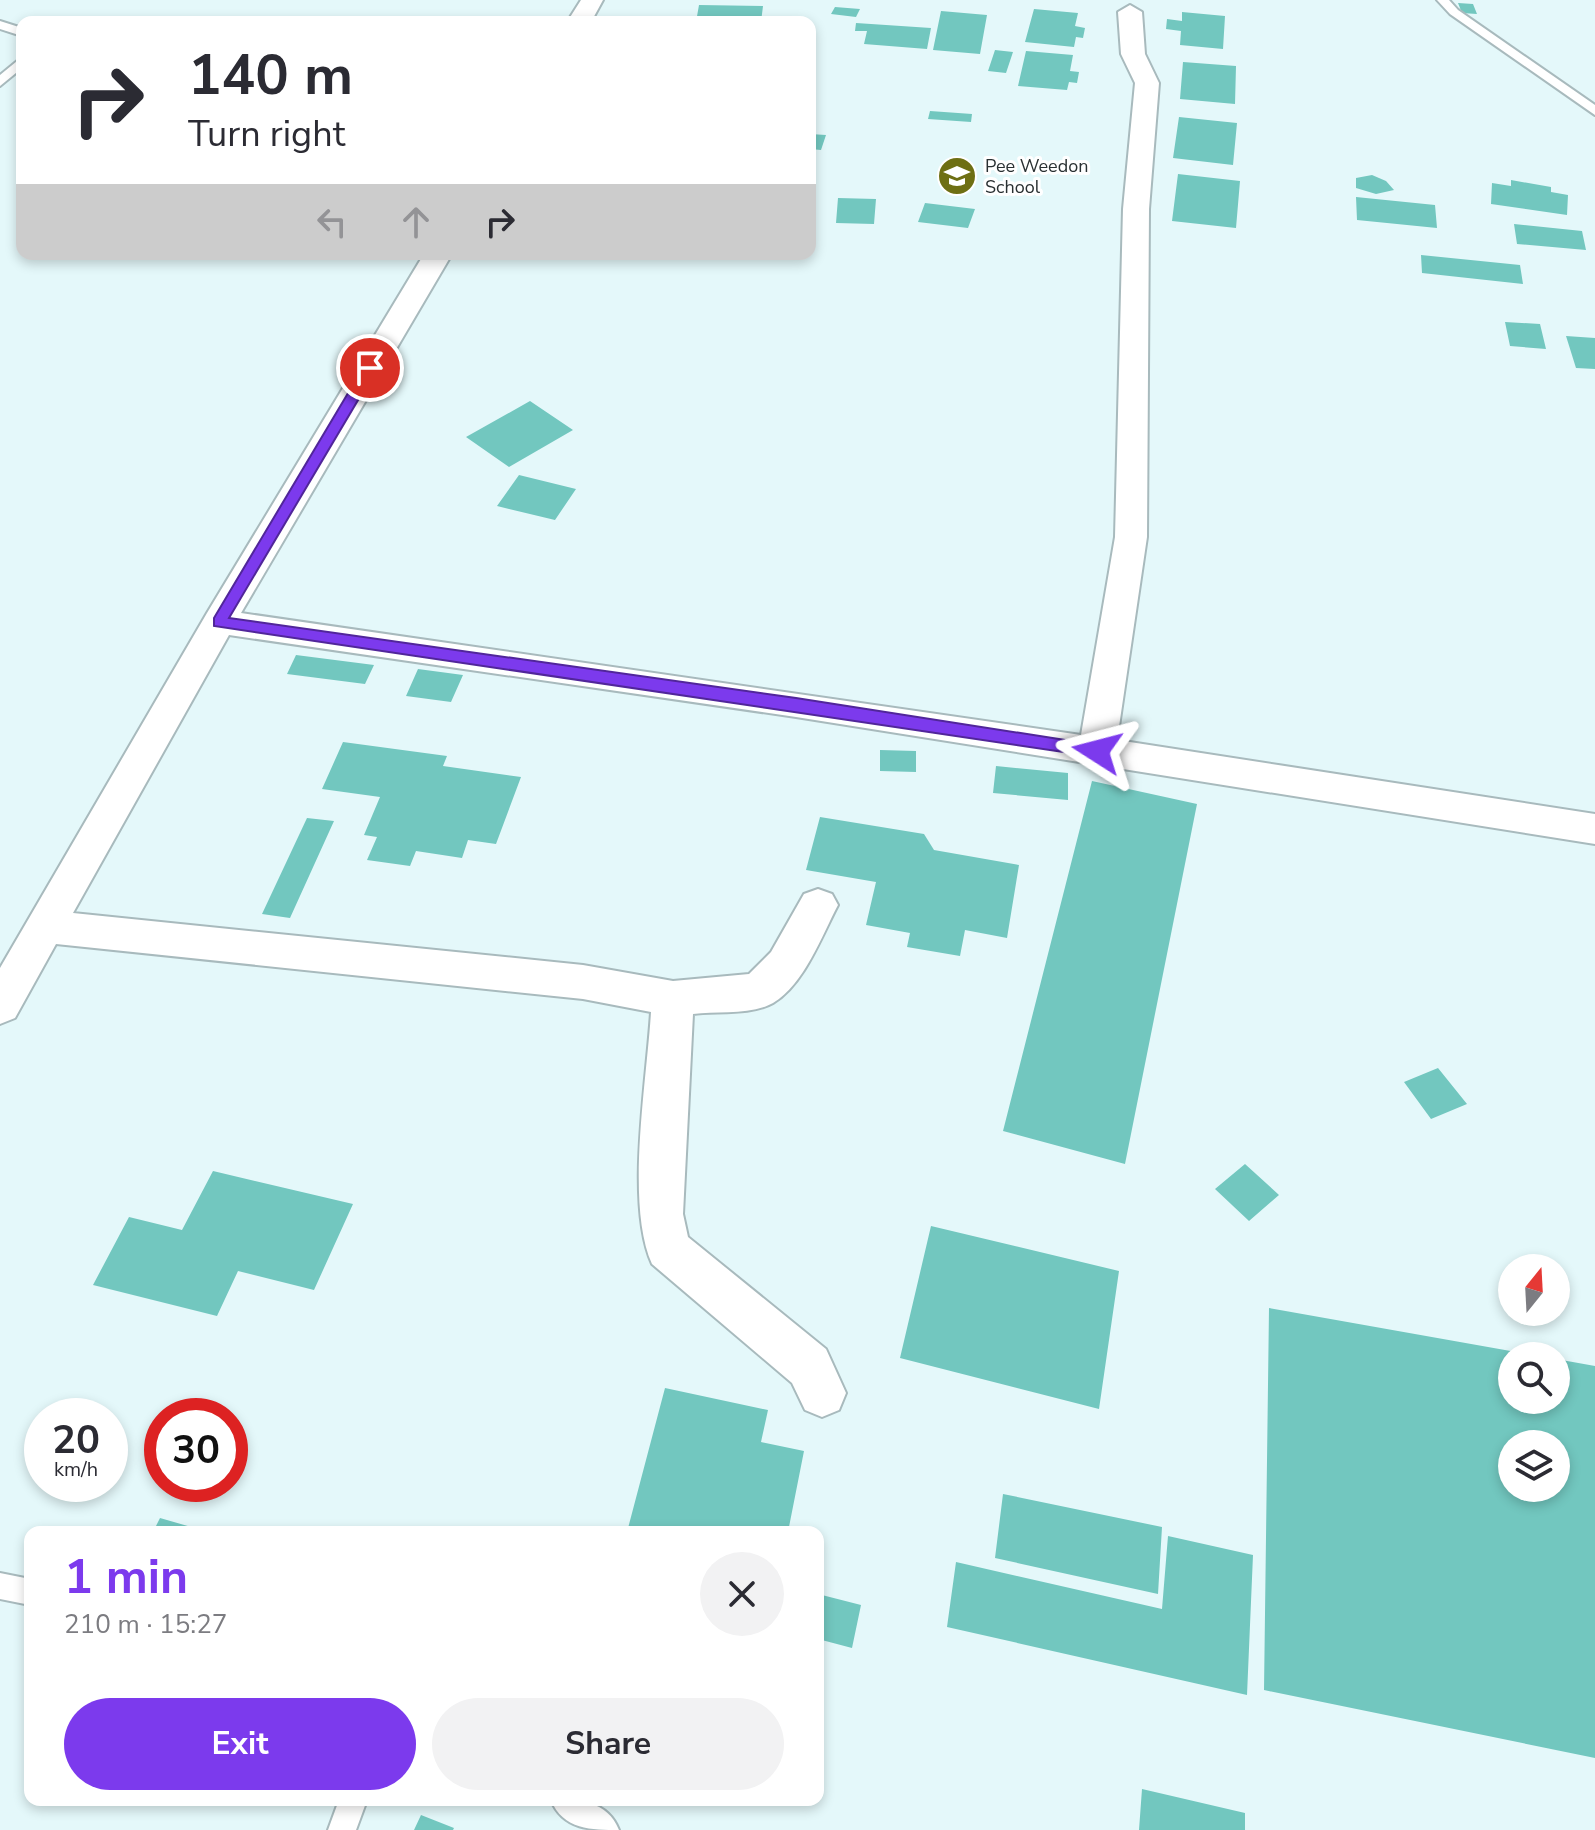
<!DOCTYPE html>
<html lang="en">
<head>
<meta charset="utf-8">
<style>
	body { margin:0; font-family:"Nunito Sans",sans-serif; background:#f2f2f3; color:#2b2b33; height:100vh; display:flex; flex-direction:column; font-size:30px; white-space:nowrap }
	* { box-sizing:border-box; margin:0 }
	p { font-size:26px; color:#7c7c81 }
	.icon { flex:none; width:44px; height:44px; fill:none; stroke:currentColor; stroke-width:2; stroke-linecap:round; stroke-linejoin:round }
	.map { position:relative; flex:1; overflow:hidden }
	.details { position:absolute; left:24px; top:1526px; width:800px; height:280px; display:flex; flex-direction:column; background:#fff; border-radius:16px; box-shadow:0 4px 12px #0003 }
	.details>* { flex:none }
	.guide { position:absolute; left:16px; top:16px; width:800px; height:244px; border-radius:16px; box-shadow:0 4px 12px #0003; background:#fff; color:#2b2b33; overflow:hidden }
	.needle { width:52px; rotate:18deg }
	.controls { position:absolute; left:1498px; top:1254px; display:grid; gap:16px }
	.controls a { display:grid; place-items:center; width:72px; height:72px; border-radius:50%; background:#fff; box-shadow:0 4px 12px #0003; font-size:40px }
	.speed { position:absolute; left:24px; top:1398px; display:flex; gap:16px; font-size:40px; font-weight:700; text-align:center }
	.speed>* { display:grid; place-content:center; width:104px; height:104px; border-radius:50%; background:#fff; box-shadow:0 4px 12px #0003; line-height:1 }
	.speed small { font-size:20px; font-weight:400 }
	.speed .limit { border:12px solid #d22; background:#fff; color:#111 }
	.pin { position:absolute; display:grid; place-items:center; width:68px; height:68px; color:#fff; margin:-34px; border:4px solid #fff; border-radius:50%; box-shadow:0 2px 8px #0007 }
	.me { position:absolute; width:88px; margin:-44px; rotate:279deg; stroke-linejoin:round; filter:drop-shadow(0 0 6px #0008) }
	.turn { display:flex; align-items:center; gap:28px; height:168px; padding:0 40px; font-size:36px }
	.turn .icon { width:104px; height:104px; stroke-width:2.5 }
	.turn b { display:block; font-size:56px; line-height:68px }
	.lanes { display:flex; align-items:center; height:76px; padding:0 40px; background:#0003; justify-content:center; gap:40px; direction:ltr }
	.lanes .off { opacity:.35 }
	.round { display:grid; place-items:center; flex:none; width:84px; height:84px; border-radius:42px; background:#f2f2f3 }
	.summary { display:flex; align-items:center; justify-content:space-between; height:136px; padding:0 40px }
	h1 { font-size:48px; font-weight:700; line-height:60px; color:#7c3aed }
	.action { display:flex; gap:16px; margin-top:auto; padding:16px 40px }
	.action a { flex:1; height:92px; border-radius:48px; background:#7c3aed; color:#fff; font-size:32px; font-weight:700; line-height:92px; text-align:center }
	.action a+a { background:#f2f2f3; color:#2b2b33 }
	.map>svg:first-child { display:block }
</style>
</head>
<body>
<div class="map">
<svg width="1595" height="1830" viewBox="0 0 1595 1830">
	<rect width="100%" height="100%" fill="#e4f8fa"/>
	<path fill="#72c7bf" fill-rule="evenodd" d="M1458 3 1473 4 1477 14 1462 13Z
		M699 5 763 6 761 22H696Z
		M835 7 860 9 856 17 831 14Z
		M1034 9 1078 13 1075 26 1085 28 1083 38 1076 37 1074 47 1025 42Z
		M941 11 987 15 980 54 933 50Z
		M1182 12 1225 16 1223 49 1180 45 1181 31 1166 29 1167 19 1182 21Z
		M856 23 931 28 927 49 864 44 867 31H855Z
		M995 50 1013 52 1006 73 988 71Z
		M1026 51 1073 55 1070 71 1079 72 1077 83 1069 82 1067 90 1018 86Z
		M1183 62 1236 66 1235 104 1180 99Z
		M930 111 972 114 971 122 928 119Z
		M1179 117 1237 123 1233 165 1173 158Z
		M810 134 826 135 821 150 810 149Z
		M1178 174 1240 181 1236 228 1172 221Z
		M1372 175 1386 181 1394 190 1376 194 1356 188V178Z
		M1511 180 1551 187V192L1568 195 1567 215 1491 204 1492 183 1511 186Z
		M1356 197 1435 205 1437 228 1357 220Z
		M838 198 876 199 874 224 836 223Z
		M925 203 975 209 968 228 918 222Z
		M1514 224 1582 231 1586 250 1517 244Z
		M1421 255 1520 265 1523 284 1422 273Z
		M1505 322 1540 324 1546 349 1510 346Z
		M1566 336 1595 338V369L1576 368Z
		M530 401 573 430 509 467 466 437Z
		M519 475 576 489 555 520 497 506Z
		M296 655 374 665 365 684 287 674Z
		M418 669 463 675 451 702 406 696Z
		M343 742 447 756 443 766 521 777 496 844 468 840 462 858 416 851 410 866 367 860 377 837 364 835 380 797 322 789Z
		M880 750 916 751V772L880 771Z
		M996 766 1068 773V800L993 793Z
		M1092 781 1197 804 1125 1164 1003 1131Z
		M820 817 924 834 934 850 1019 865 1007 938 965 930 960 956 907 947 910 933 866 925 876 882 806 870Z
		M307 818 334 821 290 918 262 914Z
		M1438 1068 1467 1104 1431 1119 1404 1082Z
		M1245 1164 1279 1195 1249 1221 1215 1189Z
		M213 1171 353 1204 314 1290 238 1271 217 1316 93 1285 129 1217 182 1230Z
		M931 1226 1119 1271 1099 1409 900 1358Z
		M1269 1308 1528 1354 1512 1356V1400H1556V1359L1595 1366V1758L1264 1690ZM1512 1444H1556V1488H1512Z
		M665 1388 768 1410 761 1442 804 1451 788 1532H627Z
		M1003 1494 1162 1527 1158 1594 995 1558Z
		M160 1518 205 1531V1532H153Z
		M1168 1536 1253 1555 1247 1695 947 1627 956 1562 1162 1609Z
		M818 1594 861 1605 852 1648 818 1639Z
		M1142 1789 1245 1813V1830H1139Z
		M421 1815 454 1828 453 1830H414Z"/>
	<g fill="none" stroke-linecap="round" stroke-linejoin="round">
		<g stroke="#a8babd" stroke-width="4">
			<path id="service" d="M1437 0H1449L1458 10 1595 105V115L1450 14Z
				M0 21 22 28V36L0 29Z
				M22 57V68L0 86V75Z
				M0 1573 30 1579V1605L0 1599Z
				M339 1800H367L356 1830H328Z
				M551 1800C579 1800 607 1800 619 1830 592 1830 563 1830 551 1800Z"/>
		</g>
		<g stroke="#a8babd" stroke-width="4">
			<path id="minor" d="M581 0H603L591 22H567Z
				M1130 5 1142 12 1145 54 1159 83 1149 209 1147 537 1117 740 1595 814V844L796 717 229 635 73 913 583 965 673 981 749 974 771 952 804 894 818 889 832 894 838 905C822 935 804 985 773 1003 752 1015 717 1011 693 1014L683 1214 688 1237 826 1349 846 1393 839 1410 822 1417 805 1410 792 1383 652 1264C625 1204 647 1080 651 1012L583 999 56 944 15 1018 0 1024V968L207 613 424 254H452L241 613 1081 735 1115 537 1123 209 1135 83 1121 54 1118 12Z"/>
		</g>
		<use href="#service" fill="#fff" fill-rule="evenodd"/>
		<use href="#minor" fill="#fff" fill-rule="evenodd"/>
	</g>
	<path fill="#7c3aed" stroke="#51269a" stroke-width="2" d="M370 364 377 368 229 618 796 698 1097 745 1105 751 1097 757 214 626V618L363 368Z"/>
	<defs>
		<g id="school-disc" transform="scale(2)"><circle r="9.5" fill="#6e6f13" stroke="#fff"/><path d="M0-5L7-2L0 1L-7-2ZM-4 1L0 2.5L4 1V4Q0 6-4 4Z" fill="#fff"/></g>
	</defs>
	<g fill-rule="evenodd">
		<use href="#school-disc" x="957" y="176"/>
	</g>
	<g text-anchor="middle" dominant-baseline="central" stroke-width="6" stroke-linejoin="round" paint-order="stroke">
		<g font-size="18" fill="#293032" stroke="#fff" text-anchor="start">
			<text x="985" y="166">Pee Weedon<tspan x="985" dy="21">School</tspan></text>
		</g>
	</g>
</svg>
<div class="controls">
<a><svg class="needle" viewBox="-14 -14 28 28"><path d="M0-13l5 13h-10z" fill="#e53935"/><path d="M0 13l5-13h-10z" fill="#7c7c81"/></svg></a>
<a><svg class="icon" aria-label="search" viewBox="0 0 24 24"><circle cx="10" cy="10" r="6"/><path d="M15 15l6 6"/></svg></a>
<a><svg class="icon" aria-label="layers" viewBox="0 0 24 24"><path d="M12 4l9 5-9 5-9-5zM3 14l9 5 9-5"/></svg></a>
</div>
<div class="speed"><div>20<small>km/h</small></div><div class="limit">30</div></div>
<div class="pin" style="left:370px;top:368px;background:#d93025"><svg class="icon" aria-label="arrive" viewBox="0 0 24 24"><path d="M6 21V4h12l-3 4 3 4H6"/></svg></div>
<svg class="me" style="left:1097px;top:751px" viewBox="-20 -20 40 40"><path d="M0-17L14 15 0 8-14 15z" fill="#7c3aed" stroke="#fff" stroke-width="4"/></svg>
<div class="guide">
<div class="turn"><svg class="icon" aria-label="right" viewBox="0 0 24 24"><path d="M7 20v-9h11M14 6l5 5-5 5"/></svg><div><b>140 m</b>Turn right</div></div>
<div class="lanes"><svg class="icon off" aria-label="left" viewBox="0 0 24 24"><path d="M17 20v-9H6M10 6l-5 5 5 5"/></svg><svg class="icon off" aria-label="ahead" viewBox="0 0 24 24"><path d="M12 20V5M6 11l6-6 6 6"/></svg><svg class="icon" aria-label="right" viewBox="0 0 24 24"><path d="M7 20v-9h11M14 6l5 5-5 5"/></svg></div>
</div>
<section class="details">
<div class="summary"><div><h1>1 min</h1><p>210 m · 15:27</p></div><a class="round"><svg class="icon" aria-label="close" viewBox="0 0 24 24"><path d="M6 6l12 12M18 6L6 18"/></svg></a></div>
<div class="action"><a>Exit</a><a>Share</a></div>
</section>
</div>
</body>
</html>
